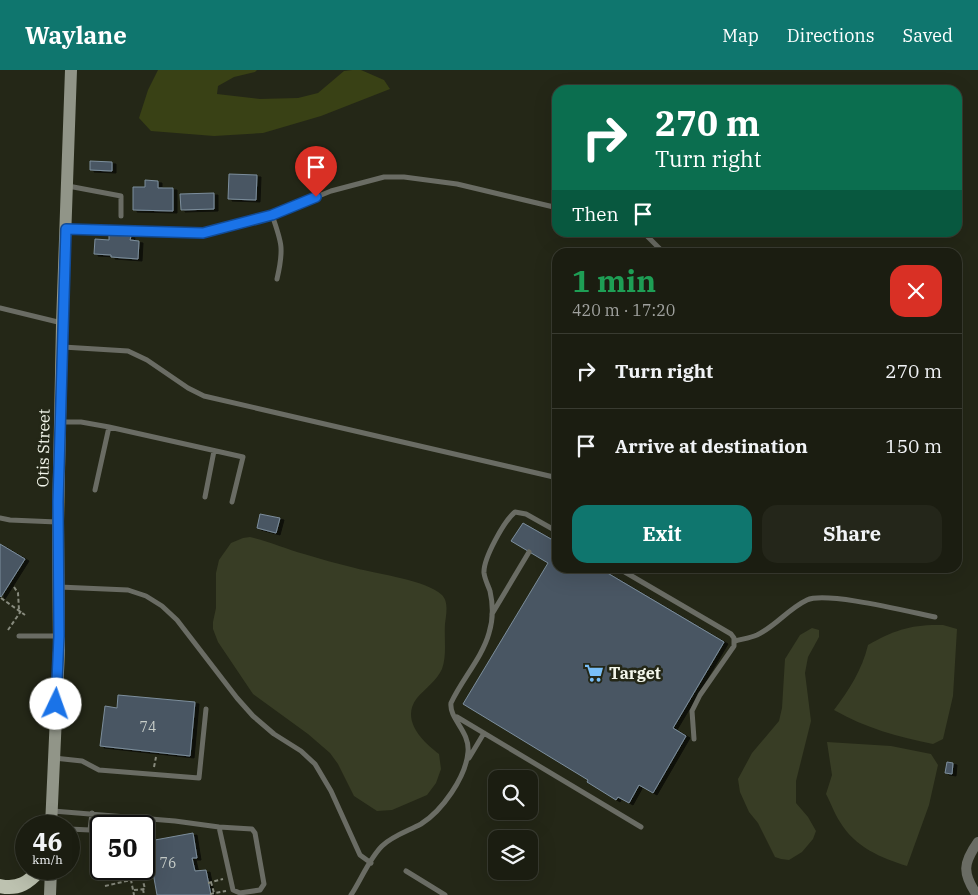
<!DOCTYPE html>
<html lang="en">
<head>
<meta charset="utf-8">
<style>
	body { margin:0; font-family:"IBM Plex Serif",serif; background:#24261a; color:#f1f3f6; height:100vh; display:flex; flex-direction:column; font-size:19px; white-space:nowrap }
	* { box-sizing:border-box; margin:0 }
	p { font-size:16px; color:#a0a29f }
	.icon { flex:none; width:28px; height:28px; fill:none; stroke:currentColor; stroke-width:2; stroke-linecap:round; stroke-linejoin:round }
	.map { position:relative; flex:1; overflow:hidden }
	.details { position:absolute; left:552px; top:178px; width:410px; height:325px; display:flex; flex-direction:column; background:#1b1d11; border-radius:15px; box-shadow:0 5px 20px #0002,0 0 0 1px #393b31 }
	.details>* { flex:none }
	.hud { position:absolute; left:552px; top:15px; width:410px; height:152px; border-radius:15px; box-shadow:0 5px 20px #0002,0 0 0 1px #393b31; background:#0b6e4f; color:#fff; overflow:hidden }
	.fabs { position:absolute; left:488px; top:700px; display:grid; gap:10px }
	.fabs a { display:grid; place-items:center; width:50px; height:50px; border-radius:10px; background:#1b1d11; box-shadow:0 5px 20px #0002,0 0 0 1px #393b31; font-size:25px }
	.speed { position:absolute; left:15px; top:745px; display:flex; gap:10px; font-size:25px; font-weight:700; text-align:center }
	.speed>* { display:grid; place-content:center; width:65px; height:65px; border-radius:50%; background:#1b1d11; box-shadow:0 5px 20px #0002,0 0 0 1px #393b31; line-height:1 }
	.speed small { font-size:12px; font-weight:400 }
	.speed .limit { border:2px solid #111; border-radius:8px; background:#fff; color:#111 }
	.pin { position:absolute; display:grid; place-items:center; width:42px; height:42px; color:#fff; margin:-51px -21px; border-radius:50% 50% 50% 0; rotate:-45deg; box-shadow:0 0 5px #0007 }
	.pin .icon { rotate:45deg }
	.me { position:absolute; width:55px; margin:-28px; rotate:3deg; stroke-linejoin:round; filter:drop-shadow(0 0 4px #0008) }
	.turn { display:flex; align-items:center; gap:18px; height:105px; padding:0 20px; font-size:22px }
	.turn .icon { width:65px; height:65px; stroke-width:2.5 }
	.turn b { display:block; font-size:35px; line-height:42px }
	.then { display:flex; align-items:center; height:48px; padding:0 20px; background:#0003; gap:10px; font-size:19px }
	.round { display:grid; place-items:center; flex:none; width:52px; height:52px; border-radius:15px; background:#24261a }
	.summary { display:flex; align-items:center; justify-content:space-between; height:85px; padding:0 20px }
	h1 { font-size:30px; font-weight:800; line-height:38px; color:#1e9e55 }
	.cta { display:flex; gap:10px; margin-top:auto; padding:10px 20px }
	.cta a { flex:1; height:58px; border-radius:15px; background:#0f766e; color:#fff; font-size:20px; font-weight:800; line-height:58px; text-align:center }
	.cta a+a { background:#24261a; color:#f1f3f6 }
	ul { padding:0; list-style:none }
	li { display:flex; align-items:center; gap:15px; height:75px; padding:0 20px; border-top:1px solid #393b31 }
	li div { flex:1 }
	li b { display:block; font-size:19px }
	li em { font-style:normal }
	header { display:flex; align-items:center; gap:30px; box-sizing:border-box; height:70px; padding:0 25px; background:#0f766e; color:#fff }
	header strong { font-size:24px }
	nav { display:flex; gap:28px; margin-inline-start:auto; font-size:18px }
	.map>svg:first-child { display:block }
</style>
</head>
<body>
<header>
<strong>Waylane</strong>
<nav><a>Map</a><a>Directions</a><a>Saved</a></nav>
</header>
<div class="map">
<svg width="978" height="825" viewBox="0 0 978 825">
	<defs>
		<filter id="shadow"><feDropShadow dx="4" dy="2" stdDeviation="0" flood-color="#0009"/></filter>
	</defs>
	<rect width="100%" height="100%" fill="#242717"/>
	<path fill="#383d25" d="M250 467C269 471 286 479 304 484 321 489 338 494 355 498 378 504 426 510 442 525 449 532 446 545 445 554 444 569 447 585 442 599 437 610 425 619 417 628 400 650 423 672 439 684L441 699 436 713 427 725 392 740 377 741 354 726 338 694 330 683 308 664 253 624 218 572 213 559V552L216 538V503L219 490 231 473 243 468Z
		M943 555 957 559 953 626 943 669 933 674C899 667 865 658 834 640 849 620 862 600 868 575 894 560 912 554 943 555Z
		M812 558 819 560V567L808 587 805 603 811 651 796 711V733L808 747 816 761 813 769 802 782 789 790 781 789 775 787 758 753 749 742 740 722 738 709 752 683 779 651 782 638 785 589 800 565Z
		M827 672 891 676 931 684 938 695 929 735 907 796C881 788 855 777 840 752 834 743 831 733 826 724L832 705Z"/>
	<path fill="#394115" d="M158 0H257L255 2 234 7 218 16 217 24 260 29 298 28 318 23 344 1 352 0H361L384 10 390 19 321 46 263 63 214 66 151 61 139 48 148 20Z"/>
	<path fill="#485764" stroke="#7d8e9c" filter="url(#shadow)" d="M90 91 112 92V101L90 100Z
		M229 104 257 105 256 130 228 129Z
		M145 110 158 111V118H173V141L133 140V117H145Z
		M214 123V139L181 140 180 124Z
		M109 165 131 166 130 170 139 171 138 189 111 187V185L94 184 95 169 109 170Z
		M260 444 280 448 276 463 257 458Z
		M523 453 558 473V498H599L724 572 673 658 686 666 653 723 639 715 629 733 618 727 616 730 587 712 588 710 463 634 548 493 511 471Z
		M0 474 25 489 1 527 0 526Z
		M118 625 195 632 190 686 100 676 105 636 117 638Z
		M947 692 953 693 952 704 945 703Z
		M193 763 197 788H192L195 801 206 800 211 825H157L152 797 144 798V772Z"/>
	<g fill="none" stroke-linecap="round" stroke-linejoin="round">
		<path stroke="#888b7e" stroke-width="2" stroke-dasharray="4 2.5" stroke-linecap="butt" d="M14 517 18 523 19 540
			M1 528 25 545
			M8 560 21 541
			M154 697 156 687
			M123 799 126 811
			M211 812 214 823
			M208 813 223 809
			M105 816 131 810 134 825
			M143 819 144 825
			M134 820 145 819 142 807H137L135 799
			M210 824 226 821"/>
		<path stroke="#6a6c64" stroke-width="5" d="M68 116 121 126V146
			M272 145C282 173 284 179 277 209
			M66 159 203 163 272 145 331 121 384 107H404L457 114 558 138
			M643 162 663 182
			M0 238 62 253
			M63 277 128 281 147 290 188 318 204 326 558 408
			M60 352H81L109 357 95 420
			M109 357 243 387 232 432
			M205 427 214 381
			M0 448 10 450 57 452
			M618 498 731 564 734 568V576L700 625 692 641 694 669
			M59 517 128 520 146 526 162 536 177 550 237 628 253 646 274 664 301 681 315 694 331 721 360 785 371 793
			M492 544 529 482
			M19 566H59
			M735 571C742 569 750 568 757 565 776 556 788 539 807 530 826 521 910 542 935 547
			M457 647 641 757
			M54 688 82 691 99 700 199 708 206 639
			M469 688 484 663
			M53 741 175 751 219 757 252 759 255 763 264 814 260 820 240 823 233 820 219 757
			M69 759 90 760 92 743
			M406 801 445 825
			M351 825C361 810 369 789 382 776 392 766 408 761 421 754 442 741 466 707 468 682 470 661 449 649 451 633 462 609 482 588 489 563 493 550 493 534 490 521 488 515 485 510 484 503 483 489 504 451 515 442L526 444 558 462"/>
		<path stroke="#6a6c64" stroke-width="10" d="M977 825C962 803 963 793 978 772"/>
		<path stroke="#919588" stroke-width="12" d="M51 756 59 580 58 452 62 254 71 0
			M50 825 51 799"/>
		<path stroke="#bdc2b0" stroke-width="14" d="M0 816C19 820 29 812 41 799"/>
	</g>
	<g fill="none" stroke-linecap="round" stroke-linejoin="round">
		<g stroke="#114b97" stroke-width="12">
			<path id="route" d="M56 634 59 566 58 432 66 159 203 163 272 145 316 127"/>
		</g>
		<use href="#route" stroke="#1a73e8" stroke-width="9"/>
	</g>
	<defs>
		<g id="supermarket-bare" transform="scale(1.5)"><path d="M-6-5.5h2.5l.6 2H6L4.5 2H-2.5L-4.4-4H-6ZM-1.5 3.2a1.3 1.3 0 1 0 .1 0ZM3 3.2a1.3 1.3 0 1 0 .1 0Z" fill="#79bff8" stroke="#242717" stroke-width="2.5" paint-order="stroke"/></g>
	</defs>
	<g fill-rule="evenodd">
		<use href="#supermarket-bare" x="594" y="603"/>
	</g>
	<g text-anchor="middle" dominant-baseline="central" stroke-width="5" stroke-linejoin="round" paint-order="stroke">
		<g font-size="14" fill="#c8cec9">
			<text x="148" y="657">74</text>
			<text x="168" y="793">76</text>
		</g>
		<g font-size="16" fill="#f3f6eb" stroke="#242717">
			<text transform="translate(43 378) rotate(-89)">Otis Street</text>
		</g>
		<g font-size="16" font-weight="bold" fill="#f3f6eb" stroke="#242717" text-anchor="start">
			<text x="609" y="603">Target</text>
		</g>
	</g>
</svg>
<div class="fabs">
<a><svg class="icon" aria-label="search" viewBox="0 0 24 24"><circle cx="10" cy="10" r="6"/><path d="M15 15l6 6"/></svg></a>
<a><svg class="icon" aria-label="layers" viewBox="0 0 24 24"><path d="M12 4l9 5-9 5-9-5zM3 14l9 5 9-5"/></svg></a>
</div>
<div class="speed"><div>46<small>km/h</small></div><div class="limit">50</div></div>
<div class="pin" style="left:316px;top:127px;background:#d93025"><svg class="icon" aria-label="arrive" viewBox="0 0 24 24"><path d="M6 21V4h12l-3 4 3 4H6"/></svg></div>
<svg class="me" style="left:56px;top:634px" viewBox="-20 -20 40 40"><circle r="19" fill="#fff"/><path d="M0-13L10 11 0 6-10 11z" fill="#1a73e8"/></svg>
<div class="hud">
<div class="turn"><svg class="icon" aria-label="right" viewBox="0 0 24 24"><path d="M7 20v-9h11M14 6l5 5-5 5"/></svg><div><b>270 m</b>Turn right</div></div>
<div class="then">Then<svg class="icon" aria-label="arrive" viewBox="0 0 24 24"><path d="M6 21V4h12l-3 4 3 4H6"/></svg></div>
</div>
<section class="details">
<div class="summary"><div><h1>1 min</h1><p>420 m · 17:20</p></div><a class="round" style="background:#d93025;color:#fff"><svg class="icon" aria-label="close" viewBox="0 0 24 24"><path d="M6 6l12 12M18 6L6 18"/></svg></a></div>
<ul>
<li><svg class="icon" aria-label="right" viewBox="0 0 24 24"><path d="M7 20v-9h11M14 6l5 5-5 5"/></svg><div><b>Turn right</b></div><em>270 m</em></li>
<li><svg class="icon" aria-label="arrive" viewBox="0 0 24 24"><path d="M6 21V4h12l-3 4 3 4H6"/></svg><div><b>Arrive at destination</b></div><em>150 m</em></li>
</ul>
<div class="cta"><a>Exit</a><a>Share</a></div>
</section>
</div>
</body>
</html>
